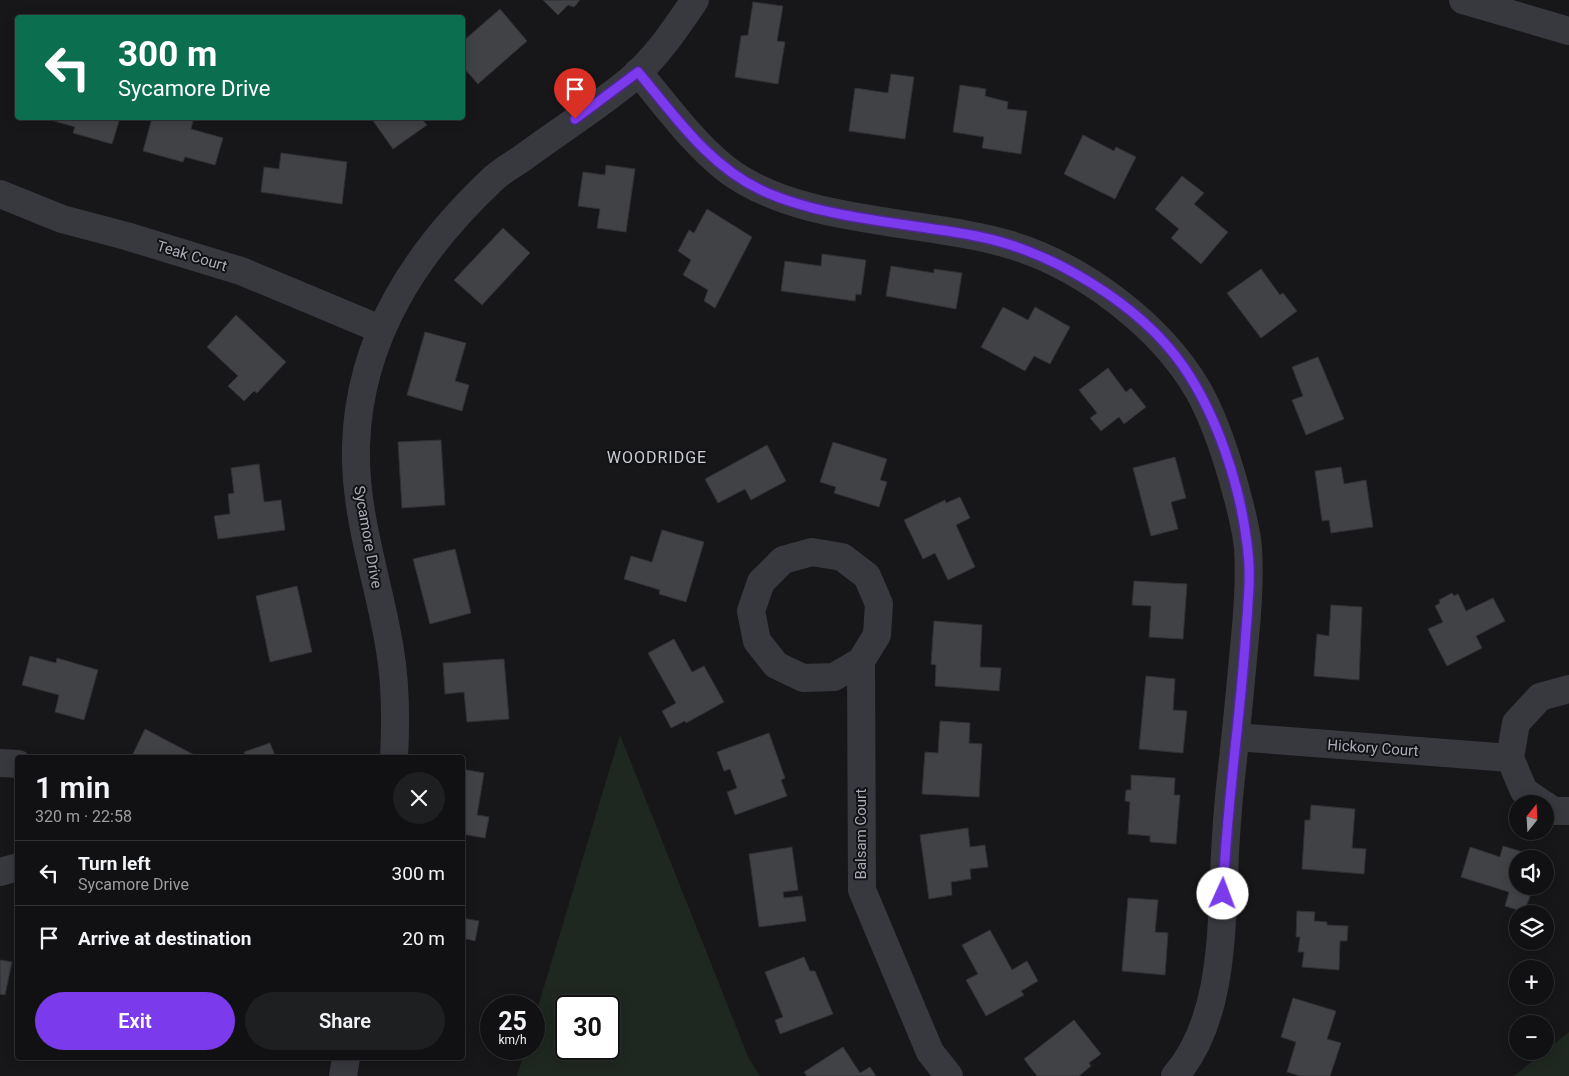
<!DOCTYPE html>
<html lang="en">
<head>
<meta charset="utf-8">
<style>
	body { margin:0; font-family:Roboto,sans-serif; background:#1e1f21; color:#f1f3f6; height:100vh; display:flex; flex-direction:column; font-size:19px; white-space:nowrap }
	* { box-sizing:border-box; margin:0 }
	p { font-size:16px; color:#9c9da0 }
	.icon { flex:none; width:28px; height:28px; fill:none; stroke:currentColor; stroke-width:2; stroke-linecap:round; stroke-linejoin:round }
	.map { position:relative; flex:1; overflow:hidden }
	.details { position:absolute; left:15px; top:755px; width:450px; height:305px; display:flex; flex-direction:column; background:#111113; border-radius:5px; box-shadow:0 2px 12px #0003,0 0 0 1px #303133 }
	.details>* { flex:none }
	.hud { position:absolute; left:15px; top:15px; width:450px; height:105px; border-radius:5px; box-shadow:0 2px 12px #0003,0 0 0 1px #303133; background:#0b6e4f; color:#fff; overflow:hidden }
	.needle { width:32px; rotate:18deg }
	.buttons { position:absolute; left:1509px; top:795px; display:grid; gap:10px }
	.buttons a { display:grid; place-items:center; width:45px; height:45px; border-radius:50%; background:#111113; box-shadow:0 2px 12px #0003,0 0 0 1px #303133; font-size:25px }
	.speed { position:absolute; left:480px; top:995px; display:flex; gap:10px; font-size:25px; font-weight:700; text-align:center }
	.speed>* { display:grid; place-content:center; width:65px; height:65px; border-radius:50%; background:#111113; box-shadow:0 2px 12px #0003,0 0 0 1px #303133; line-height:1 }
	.speed small { font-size:12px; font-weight:400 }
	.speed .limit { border:2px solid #111; border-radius:8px; background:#fff; color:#111 }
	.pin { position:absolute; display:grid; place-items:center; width:42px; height:42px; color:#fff; margin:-51px -21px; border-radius:50% 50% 50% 0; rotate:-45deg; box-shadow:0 0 5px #0007 }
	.pin .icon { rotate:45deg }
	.me { position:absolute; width:55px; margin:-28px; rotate:2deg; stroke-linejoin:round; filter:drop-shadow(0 0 4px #0008) }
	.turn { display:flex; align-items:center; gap:18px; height:105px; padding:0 20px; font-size:22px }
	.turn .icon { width:65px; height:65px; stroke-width:2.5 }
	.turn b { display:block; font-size:35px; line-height:42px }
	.round { display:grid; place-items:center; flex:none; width:52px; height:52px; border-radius:26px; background:#1e1f21 }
	.head { display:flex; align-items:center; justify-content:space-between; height:85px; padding:0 20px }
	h1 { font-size:30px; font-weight:600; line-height:38px }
	.action { display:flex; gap:10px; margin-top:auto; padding:10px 20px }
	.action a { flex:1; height:58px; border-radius:30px; background:#7c3aed; color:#fff; font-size:20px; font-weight:600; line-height:58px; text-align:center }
	.action a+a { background:#1e1f21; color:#f1f3f6 }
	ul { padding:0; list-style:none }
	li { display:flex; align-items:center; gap:15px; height:65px; padding:0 20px; border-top:1px solid #303133 }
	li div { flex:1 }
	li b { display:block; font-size:19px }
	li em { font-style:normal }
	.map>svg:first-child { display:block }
</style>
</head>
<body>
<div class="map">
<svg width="1569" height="1076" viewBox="0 0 1569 1076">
	<rect width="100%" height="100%" fill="#171719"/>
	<path fill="#1f2820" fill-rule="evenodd" d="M620 735 749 1059 760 1076H517L525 1049H534V1020ZM566 1006H609V1049H566Z
		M1569 1032V1076H1514Z"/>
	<path fill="#414246" stroke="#313135" d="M543 0H580L574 7 568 5 558 15Z
		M753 2 783 6 777 41 785 42 778 84 735 77 741 36 748 35Z
		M500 9 527 41 478 84 462 66V42Z
		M891 74 914 77 905 139 849 131 855 88 888 93Z
		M960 85 986 89 985 96 1008 102 1007 109 1027 111 1021 154 982 148 984 137 953 132Z
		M44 118H120L112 144 73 133 75 127Z
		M152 118H180L193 121 191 129 223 138 215 165 185 157 183 162 143 151Z
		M371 118H424L422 119 427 125 393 149Z
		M1083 135 1114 151 1116 147 1136 157 1115 199 1064 174Z
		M281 153 347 162 342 204 261 192 264 167 279 169Z
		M606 165 635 169 626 232 597 228 600 209 578 206 583 172 605 175Z
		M1182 176 1204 193 1194 204 1228 232 1201 264 1171 238 1179 229 1155 209Z
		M707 209 752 237 715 308 704 301 708 290 683 275 691 260 678 251 689 230 694 233Z
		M503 228 530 253 482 305 454 280Z
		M822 254 866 260 861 295 856 294 855 301 781 291 785 261 821 266Z
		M891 266 934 273V269L962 273 956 309 886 296Z
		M1261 269 1280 295 1283 293 1297 311 1261 338 1227 293Z
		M1003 307 1028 320 1035 307 1070 327 1050 364 1034 356 1025 371 981 347Z
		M236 315 286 362 257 393 254 391 244 401 228 386 238 376 207 347Z
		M425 332 466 343 455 381 469 385 462 411 407 395Z
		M1318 357 1344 419 1306 435 1292 400 1303 396 1292 367Z
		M1108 368 1126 392 1131 388 1146 407 1124 424 1119 417 1101 431 1090 418 1097 413 1079 390Z
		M441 440 445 505 402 508 398 442Z
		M833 442 887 459 880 480 887 482 879 507 834 493 836 487 820 482Z
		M767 445 786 481 751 500 745 489 718 503 705 479Z
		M1175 457 1186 498 1171 502 1178 529 1151 536 1133 468Z
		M259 464 264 502 281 500 285 530 218 539 214 516 230 514 228 494 234 493 231 468Z
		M1341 467 1344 484 1366 480 1373 527 1331 533 1329 520 1322 521 1315 471Z
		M960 497 970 518 956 525 975 567 948 580 935 553 923 559 904 520 945 500 946 503Z
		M662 530 704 542 686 602 659 594 660 590 624 579 631 556 652 562Z
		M455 549 471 613 430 624 413 559Z
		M1134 581 1187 584 1183 639 1149 637 1151 606 1132 605Z
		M297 586 312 652 270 662 256 596Z
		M1452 593 1454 596 1458 594 1466 611 1493 598 1505 621 1476 636 1482 648 1447 666 1428 629 1443 622 1435 606 1440 603 1439 600Z
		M1331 605 1362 607 1359 680 1314 676 1317 634 1329 636Z
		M934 621 982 625 980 667 1001 668 999 691 935 686 936 665 931 664Z
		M674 639 692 672 704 666 724 702 686 723 685 721 671 728 662 711 676 703 648 653Z
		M30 656 56 663 57 658 98 670 84 720 55 712 59 695 22 685Z
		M504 659 509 719 467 722 464 692 445 694 443 663Z
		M1146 676 1175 679 1173 710 1187 711 1183 753 1139 749Z
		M940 721 970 723 969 743 982 744 979 797 922 794 925 752 938 753Z
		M145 729 200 758H131Z
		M769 733 785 778 781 780 787 796 735 815 727 792 737 788 730 769 724 771 717 752Z
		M270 743 276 758H246L244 752Z
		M462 769 484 773 477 815 489 817 485 838 462 834Z
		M1131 775 1175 778 1174 795H1180L1176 844 1150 842V836L1128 834 1130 802 1125 801 1126 790H1131Z
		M1311 805 1355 809 1352 848 1366 849 1364 874 1302 869 1305 820H1310Z
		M968 828 970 847 985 845 988 867 970 869 971 879 951 882 952 895 929 899 920 835Z
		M1503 846 1543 858 1518 859V886H1534L1524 912 1505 906 1509 892 1461 877 1470 847 1500 857Z
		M792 847 798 890 783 892 784 898 802 896 806 921 759 927 749 854Z
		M1128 898 1158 900 1155 932 1168 933 1165 975 1122 971Z
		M1297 911 1315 912 1314 921 1327 922V925L1348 926 1347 941H1340L1339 970 1302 967 1304 952H1298L1300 937H1296Z
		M462 918 479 921 475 941 462 938Z
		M990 930 1012 970 1027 961 1038 981 1021 991 1024 995 986 1016 966 980 978 974 962 945Z
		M804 957 810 971H815L833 1014 780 1034 775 1020 783 1017 765 972Z
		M0 960 12 962 5 995 0 994Z
		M1293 998 1336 1011 1327 1039 1341 1043 1330 1076H1300L1287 1072 1296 1042 1281 1037Z
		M1074 1020 1101 1054 1089 1063 1091 1066 1079 1076H1037L1024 1059Z
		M843 1047 860 1073 870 1067 876 1076H807L804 1072Z"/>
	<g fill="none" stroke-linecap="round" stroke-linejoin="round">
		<path stroke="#38393f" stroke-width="28" d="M1463 0 1569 31
			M638 72C666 105 692 142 726 169 799 225 924 219 1011 245 1083 267 1160 325 1198 390 1214 418 1224 449 1233 480 1239 502 1246 525 1248 548 1250 578 1248 607 1245 637 1241 681 1237 724 1232 768 1228 804 1225 842 1224 878 1221 944 1220 1024 1175 1076
			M0 194 62 219 126 236 241 271 380 329
			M861 661 834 677 803 678 776 665 757 641 751 611 761 582 783 560 812 552 842 557 867 576 879 604 877 635 861 661 862 890 930 1052 949 1076
			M1236 737 1510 758
			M394 758C396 721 396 686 390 650 379 581 354 516 356 446 359 337 417 250 494 178 503 170 514 164 524 157 559 131 596 108 630 80 656 58 676 28 695 0
			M0 763 18 764
			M1543 804 1524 791 1510 758 1516 723 1540 697 1569 689
			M1545 805 1553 811H1569
			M0 872 18 867
			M343 1076 346 1058"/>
	</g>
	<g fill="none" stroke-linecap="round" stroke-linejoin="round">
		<g stroke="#51269a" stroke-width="12">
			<path id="route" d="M575 119 638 72C675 116 708 165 761 190 823 219 909 223 976 236 1050 250 1140 304 1183 366 1217 415 1240 485 1247 544 1252 577 1247 611 1245 645 1239 728 1226 810 1223 894"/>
		</g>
		<use href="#route" stroke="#7c3aed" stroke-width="9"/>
	</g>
	<g text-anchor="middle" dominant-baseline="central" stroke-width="4" stroke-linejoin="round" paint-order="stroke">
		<g font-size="15" fill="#a9aeba" stroke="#121214">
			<text transform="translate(192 256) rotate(17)">Teak Court</text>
			<text transform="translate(368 537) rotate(80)">Sycamore Drive</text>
			<text transform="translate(1373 748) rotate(4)">Hickory Court</text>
			<text transform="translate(861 834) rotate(-90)">Balsam Court</text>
		</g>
		<g font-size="16" letter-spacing="1" fill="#cacdd5" stroke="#121214">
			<text x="657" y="457">WOODRIDGE</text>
		</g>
	</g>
</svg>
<div class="buttons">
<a><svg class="needle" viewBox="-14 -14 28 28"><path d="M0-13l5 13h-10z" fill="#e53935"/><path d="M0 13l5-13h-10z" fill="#9c9da0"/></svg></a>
<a><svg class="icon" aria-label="sound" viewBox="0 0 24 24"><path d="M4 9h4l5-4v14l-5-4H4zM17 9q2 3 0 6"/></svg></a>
<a><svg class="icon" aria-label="layers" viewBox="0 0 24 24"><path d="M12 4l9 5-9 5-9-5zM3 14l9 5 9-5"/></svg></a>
<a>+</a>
<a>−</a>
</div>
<div class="speed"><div>25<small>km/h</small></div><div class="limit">30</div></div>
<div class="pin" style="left:575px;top:119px;background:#d93025"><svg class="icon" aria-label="arrive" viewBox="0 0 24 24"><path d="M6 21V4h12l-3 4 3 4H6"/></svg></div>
<svg class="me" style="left:1223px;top:894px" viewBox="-20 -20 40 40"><circle r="19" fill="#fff"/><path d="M0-13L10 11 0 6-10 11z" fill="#7c3aed"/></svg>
<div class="hud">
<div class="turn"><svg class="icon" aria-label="left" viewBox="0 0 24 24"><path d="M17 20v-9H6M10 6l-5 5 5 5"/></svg><div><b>300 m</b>Sycamore Drive</div></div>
</div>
<section class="details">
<div class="head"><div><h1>1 min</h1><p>320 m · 22:58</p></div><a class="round"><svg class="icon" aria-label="close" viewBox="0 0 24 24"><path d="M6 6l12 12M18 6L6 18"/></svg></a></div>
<ul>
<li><svg class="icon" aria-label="left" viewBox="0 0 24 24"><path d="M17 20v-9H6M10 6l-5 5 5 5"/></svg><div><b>Turn left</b><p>Sycamore Drive</p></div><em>300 m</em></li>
<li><svg class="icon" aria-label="arrive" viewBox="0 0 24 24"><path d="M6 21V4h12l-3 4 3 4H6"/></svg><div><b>Arrive at destination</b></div><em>20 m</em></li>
</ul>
<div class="action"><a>Exit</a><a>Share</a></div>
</section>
</div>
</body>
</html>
